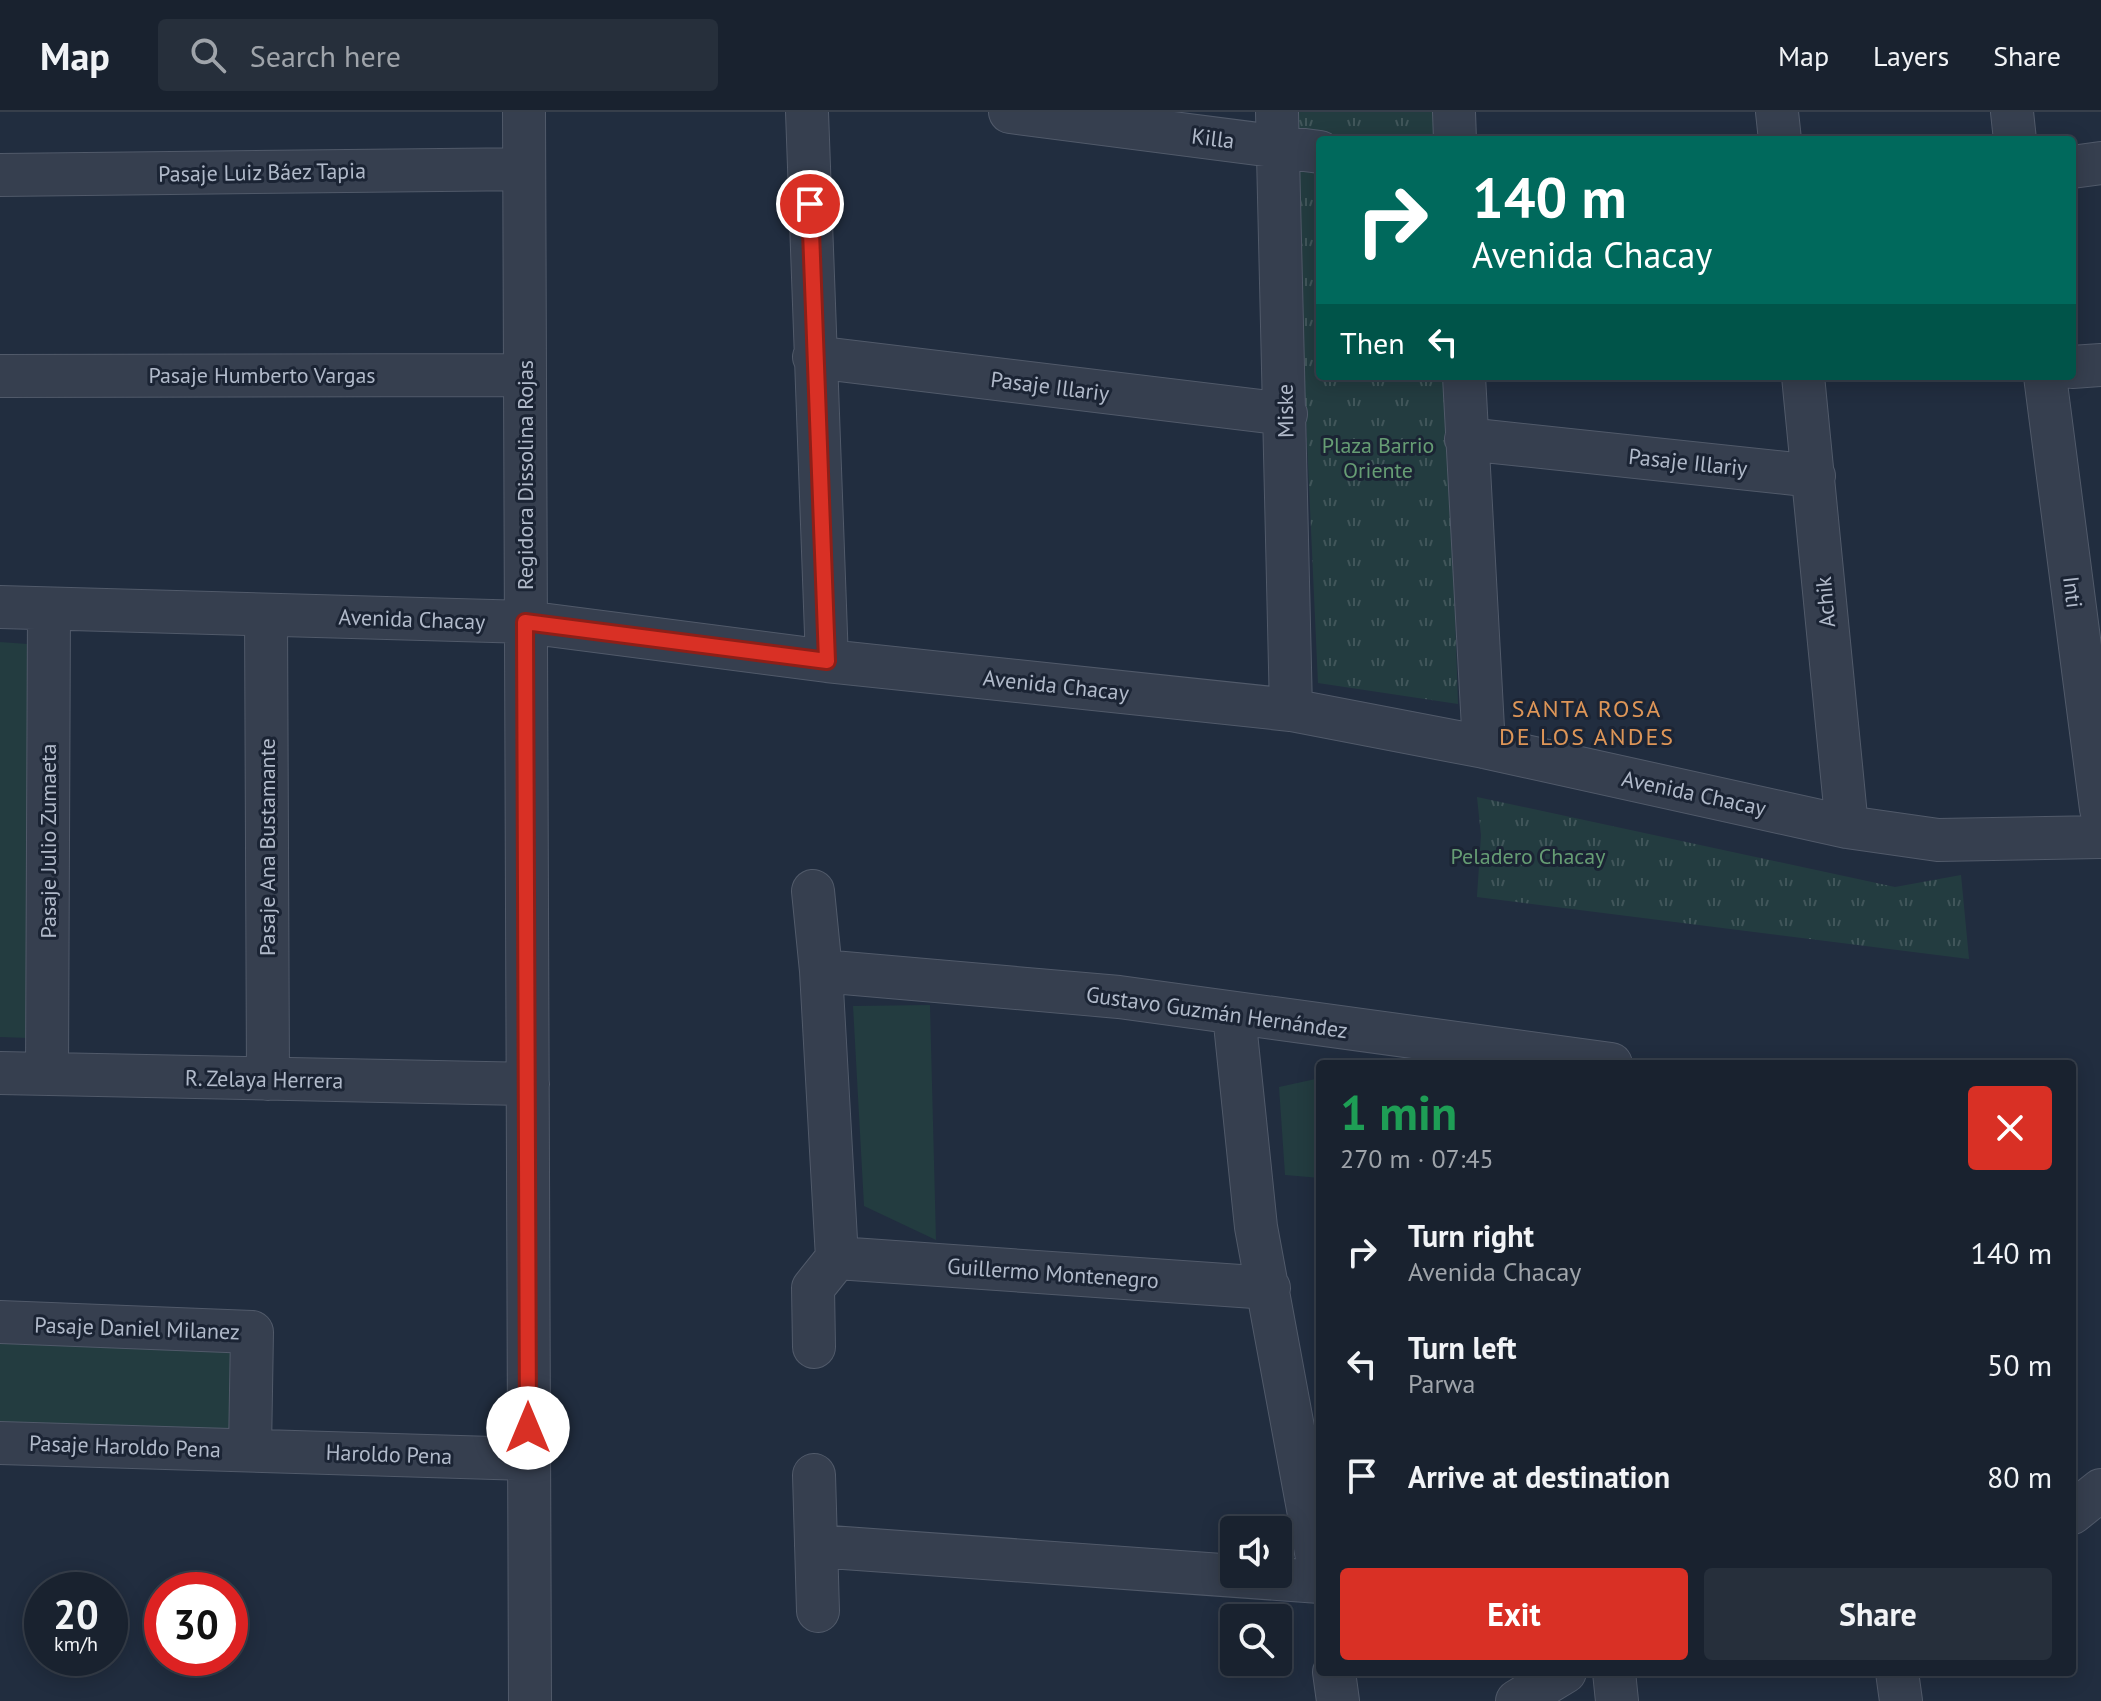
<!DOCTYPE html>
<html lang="en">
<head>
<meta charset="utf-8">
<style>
	body { margin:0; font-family:"PT Sans",sans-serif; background:#262f3b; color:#f1f3f6; height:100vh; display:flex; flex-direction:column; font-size:30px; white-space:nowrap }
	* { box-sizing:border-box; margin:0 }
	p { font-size:26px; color:#9fa4aa }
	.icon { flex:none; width:44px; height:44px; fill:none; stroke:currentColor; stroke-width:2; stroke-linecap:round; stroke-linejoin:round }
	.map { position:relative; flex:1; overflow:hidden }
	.panel { position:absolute; left:1316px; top:948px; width:760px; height:616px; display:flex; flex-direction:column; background:#19222f; border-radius:8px; box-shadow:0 4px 20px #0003,0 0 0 2px #373f4b }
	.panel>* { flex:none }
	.top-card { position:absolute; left:1316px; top:24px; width:760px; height:244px; border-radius:8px; box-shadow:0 4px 20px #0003,0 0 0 2px #373f4b; background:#00695c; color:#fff; overflow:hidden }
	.fabs { position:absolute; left:1220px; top:1404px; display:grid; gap:16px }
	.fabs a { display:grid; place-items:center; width:72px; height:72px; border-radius:8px; background:#19222f; box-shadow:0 4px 20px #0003,0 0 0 2px #373f4b; font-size:40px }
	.speed { position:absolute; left:24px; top:1460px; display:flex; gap:16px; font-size:40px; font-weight:700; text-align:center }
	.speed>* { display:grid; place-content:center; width:104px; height:104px; border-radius:50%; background:#19222f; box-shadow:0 4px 20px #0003,0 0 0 2px #373f4b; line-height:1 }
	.speed small { font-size:20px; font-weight:400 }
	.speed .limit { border:12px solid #d22; background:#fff; color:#111 }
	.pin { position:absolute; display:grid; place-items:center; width:68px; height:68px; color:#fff; margin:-34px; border:4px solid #fff; border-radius:50%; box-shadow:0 2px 8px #0007 }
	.me { position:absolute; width:88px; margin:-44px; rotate:0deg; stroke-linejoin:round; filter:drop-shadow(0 0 6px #0008) }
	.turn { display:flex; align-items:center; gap:28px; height:168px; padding:0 24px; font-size:36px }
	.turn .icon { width:104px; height:104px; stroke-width:2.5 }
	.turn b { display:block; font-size:56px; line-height:68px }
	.then { display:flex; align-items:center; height:76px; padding:0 24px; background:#0003; gap:16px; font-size:30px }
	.round { display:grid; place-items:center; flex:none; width:84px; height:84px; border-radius:8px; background:#262f3b }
	.head { display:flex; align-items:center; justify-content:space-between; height:136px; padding:0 24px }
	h1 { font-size:48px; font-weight:700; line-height:60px; color:#1e9e55 }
	.primary-button { display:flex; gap:16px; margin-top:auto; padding:16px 24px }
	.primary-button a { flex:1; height:92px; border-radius:8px; background:#d93025; color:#fff; font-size:32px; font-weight:700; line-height:92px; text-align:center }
	.primary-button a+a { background:#262f3b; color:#f1f3f6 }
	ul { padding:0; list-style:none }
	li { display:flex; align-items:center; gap:24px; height:112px; padding:0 24px }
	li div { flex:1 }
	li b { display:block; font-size:30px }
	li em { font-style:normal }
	header { display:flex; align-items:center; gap:48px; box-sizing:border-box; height:112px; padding:0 40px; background:#19222f; border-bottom:2px solid #373f4b }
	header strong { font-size:38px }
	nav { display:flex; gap:44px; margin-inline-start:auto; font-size:28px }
	.search { width:560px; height:72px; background:#262f3b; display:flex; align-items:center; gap:20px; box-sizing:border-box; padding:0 28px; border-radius:8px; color:#9fa4aa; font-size:30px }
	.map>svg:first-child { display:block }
</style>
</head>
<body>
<header>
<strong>Map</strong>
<div class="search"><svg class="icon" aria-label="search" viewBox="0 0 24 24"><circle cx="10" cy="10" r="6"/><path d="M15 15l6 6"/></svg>Search here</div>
<nav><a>Map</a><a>Layers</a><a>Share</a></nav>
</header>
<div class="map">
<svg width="2101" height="1589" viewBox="0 0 2101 1589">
	<defs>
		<pattern id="park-tufts" width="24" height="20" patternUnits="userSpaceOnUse" patternTransform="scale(2)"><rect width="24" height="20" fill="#233c40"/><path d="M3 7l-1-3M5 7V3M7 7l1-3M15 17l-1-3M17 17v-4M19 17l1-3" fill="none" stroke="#41565a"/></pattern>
	</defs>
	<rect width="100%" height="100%" fill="#212d3f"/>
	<path fill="#233c40" d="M0 530 28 532 29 926 0 925Z
		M930 893 936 1128 864 1094 853 894Z
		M1320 966V1066L1285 1063 1279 975Z
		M0 1221 240 1226 238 1320 0 1312Z"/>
	<path fill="url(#park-tufts)" d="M1292 0H1438L1439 28H1320V264H1447L1458 592 1318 571Z
		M1477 685 1895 775 1961 763 1969 847 1477 785 1481 723Z"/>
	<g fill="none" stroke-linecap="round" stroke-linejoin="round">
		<g stroke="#515a6a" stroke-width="44">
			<path id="minor" d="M524 0 530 1589
				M807 0 827 549
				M1010 0 1320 40
				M1277 0 1291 598
				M1454 0 1455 28
				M1777 0 1780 28
				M2012 0 2015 28
				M2072 55 2101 51
				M0 63 524 57
				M814 245 1286 302
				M2072 255 2101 253
				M0 264 524 263
				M1464 264 1484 635
				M1803 264 1847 715
				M2045 264 2101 697
				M1466 327 1814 364
				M0 495 525 510 827 549 1291 598 1484 635 1847 715 1938 728 2101 725
				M266 503 268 967
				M813 779 821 859 837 1146 813 1176 814 1235
				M821 859 1119 885 1611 952
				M1234 902 1256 1115 1320 1462
				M0 961 528 972
				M47 962 49 497
				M837 1146 1269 1176
				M0 1210 252 1220 250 1338
				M0 1331 528 1347
				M814 1363 818 1499
				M2072 1401 2101 1378
				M816 1434 1320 1470
				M1334 1560 1338 1589
				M1614 1560 1617 1589
				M1897 1560 1901 1589
				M1517 1589 1565 1560"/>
		</g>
		<use href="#minor" stroke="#363f4f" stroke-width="42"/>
	</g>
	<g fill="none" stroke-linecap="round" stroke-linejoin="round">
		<g stroke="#8d1f18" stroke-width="20">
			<path id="route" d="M528 1316 525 510 827 549 810 92"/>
		</g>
		<use href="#route" stroke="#d93025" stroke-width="14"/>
	</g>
	<g text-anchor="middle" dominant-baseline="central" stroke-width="6" stroke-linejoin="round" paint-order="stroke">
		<g font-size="22" fill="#b1baca" stroke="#1b2434">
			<text transform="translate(1213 26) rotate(7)">Killa</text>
			<text transform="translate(262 60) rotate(-1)">Pasaje Luiz Báez Tapia</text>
			<text x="262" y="263">Pasaje Humberto Vargas</text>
			<text transform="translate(1050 274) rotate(7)">Pasaje Illariy</text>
			<text transform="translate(1285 299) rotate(-91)">Miske</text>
			<text transform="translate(1688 350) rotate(6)">Pasaje Illariy</text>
			<text transform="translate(525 363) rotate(-90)">Regidora Dissolina Rojas</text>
			<text transform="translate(2073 480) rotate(83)">Inti</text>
			<text transform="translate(1825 490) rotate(-95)">Achik</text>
			<text transform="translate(412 507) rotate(2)">Avenida Chacay</text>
			<text transform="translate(1056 573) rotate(6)">Avenida Chacay</text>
			<text transform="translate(1694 681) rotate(12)">Avenida Chacay</text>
			<text transform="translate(48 729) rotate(-90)">Pasaje Julio Zumaeta</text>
			<text transform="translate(267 735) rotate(-90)">Pasaje Ana Bustamante</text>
			<text transform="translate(1217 900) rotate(8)">Gustavo Guzmán Hernández</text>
			<text transform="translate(264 967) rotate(1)">R. Zelaya Herrera</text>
			<text transform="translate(1053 1161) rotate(4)">Guillermo Montenegro</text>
			<text transform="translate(137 1216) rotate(2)">Pasaje Daniel Milanez</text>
			<text transform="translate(125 1334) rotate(2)">Pasaje Haroldo Pena</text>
			<text transform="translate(389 1342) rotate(2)">Haroldo Pena</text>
		</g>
		<g font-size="22" fill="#669d74" stroke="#1b2434">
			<text x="1378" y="333">Plaza Barrio<tspan x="1378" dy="25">Oriente</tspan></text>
			<text x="1528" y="744">Peladero Chacay</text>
		</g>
		<g font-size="24" letter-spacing="2" fill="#de9658" stroke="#1b2434">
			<text x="1587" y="596">SANTA ROSA<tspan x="1587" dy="28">DE LOS ANDES</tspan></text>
		</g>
	</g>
</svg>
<div class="fabs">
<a><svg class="icon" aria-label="sound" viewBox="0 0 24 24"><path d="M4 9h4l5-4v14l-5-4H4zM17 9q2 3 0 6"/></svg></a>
<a><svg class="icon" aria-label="search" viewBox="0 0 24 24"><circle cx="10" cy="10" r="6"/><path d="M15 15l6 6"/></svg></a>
</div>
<div class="speed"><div>20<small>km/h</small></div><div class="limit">30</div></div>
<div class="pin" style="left:810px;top:92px;background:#d93025"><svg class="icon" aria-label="arrive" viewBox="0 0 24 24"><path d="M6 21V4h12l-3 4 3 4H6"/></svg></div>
<svg class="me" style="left:528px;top:1316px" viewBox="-20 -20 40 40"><circle r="19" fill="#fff"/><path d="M0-13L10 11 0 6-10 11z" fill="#d93025"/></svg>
<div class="top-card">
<div class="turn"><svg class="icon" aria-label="right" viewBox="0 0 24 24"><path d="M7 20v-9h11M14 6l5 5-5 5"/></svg><div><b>140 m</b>Avenida Chacay</div></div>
<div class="then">Then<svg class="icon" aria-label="left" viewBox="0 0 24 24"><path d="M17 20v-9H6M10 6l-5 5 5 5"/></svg></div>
</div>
<section class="panel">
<div class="head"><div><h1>1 min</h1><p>270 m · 07:45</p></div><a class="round" style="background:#d93025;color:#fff"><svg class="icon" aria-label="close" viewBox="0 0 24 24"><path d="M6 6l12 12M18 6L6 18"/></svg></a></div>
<ul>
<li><svg class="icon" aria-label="right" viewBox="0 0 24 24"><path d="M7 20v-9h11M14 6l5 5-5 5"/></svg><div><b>Turn right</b><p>Avenida Chacay</p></div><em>140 m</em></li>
<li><svg class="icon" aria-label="left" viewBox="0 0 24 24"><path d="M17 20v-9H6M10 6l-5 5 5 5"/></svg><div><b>Turn left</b><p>Parwa</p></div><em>50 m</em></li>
<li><svg class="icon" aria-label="arrive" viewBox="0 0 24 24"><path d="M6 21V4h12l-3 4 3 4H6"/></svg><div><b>Arrive at destination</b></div><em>80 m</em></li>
</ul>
<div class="primary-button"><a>Exit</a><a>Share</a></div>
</section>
</div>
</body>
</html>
